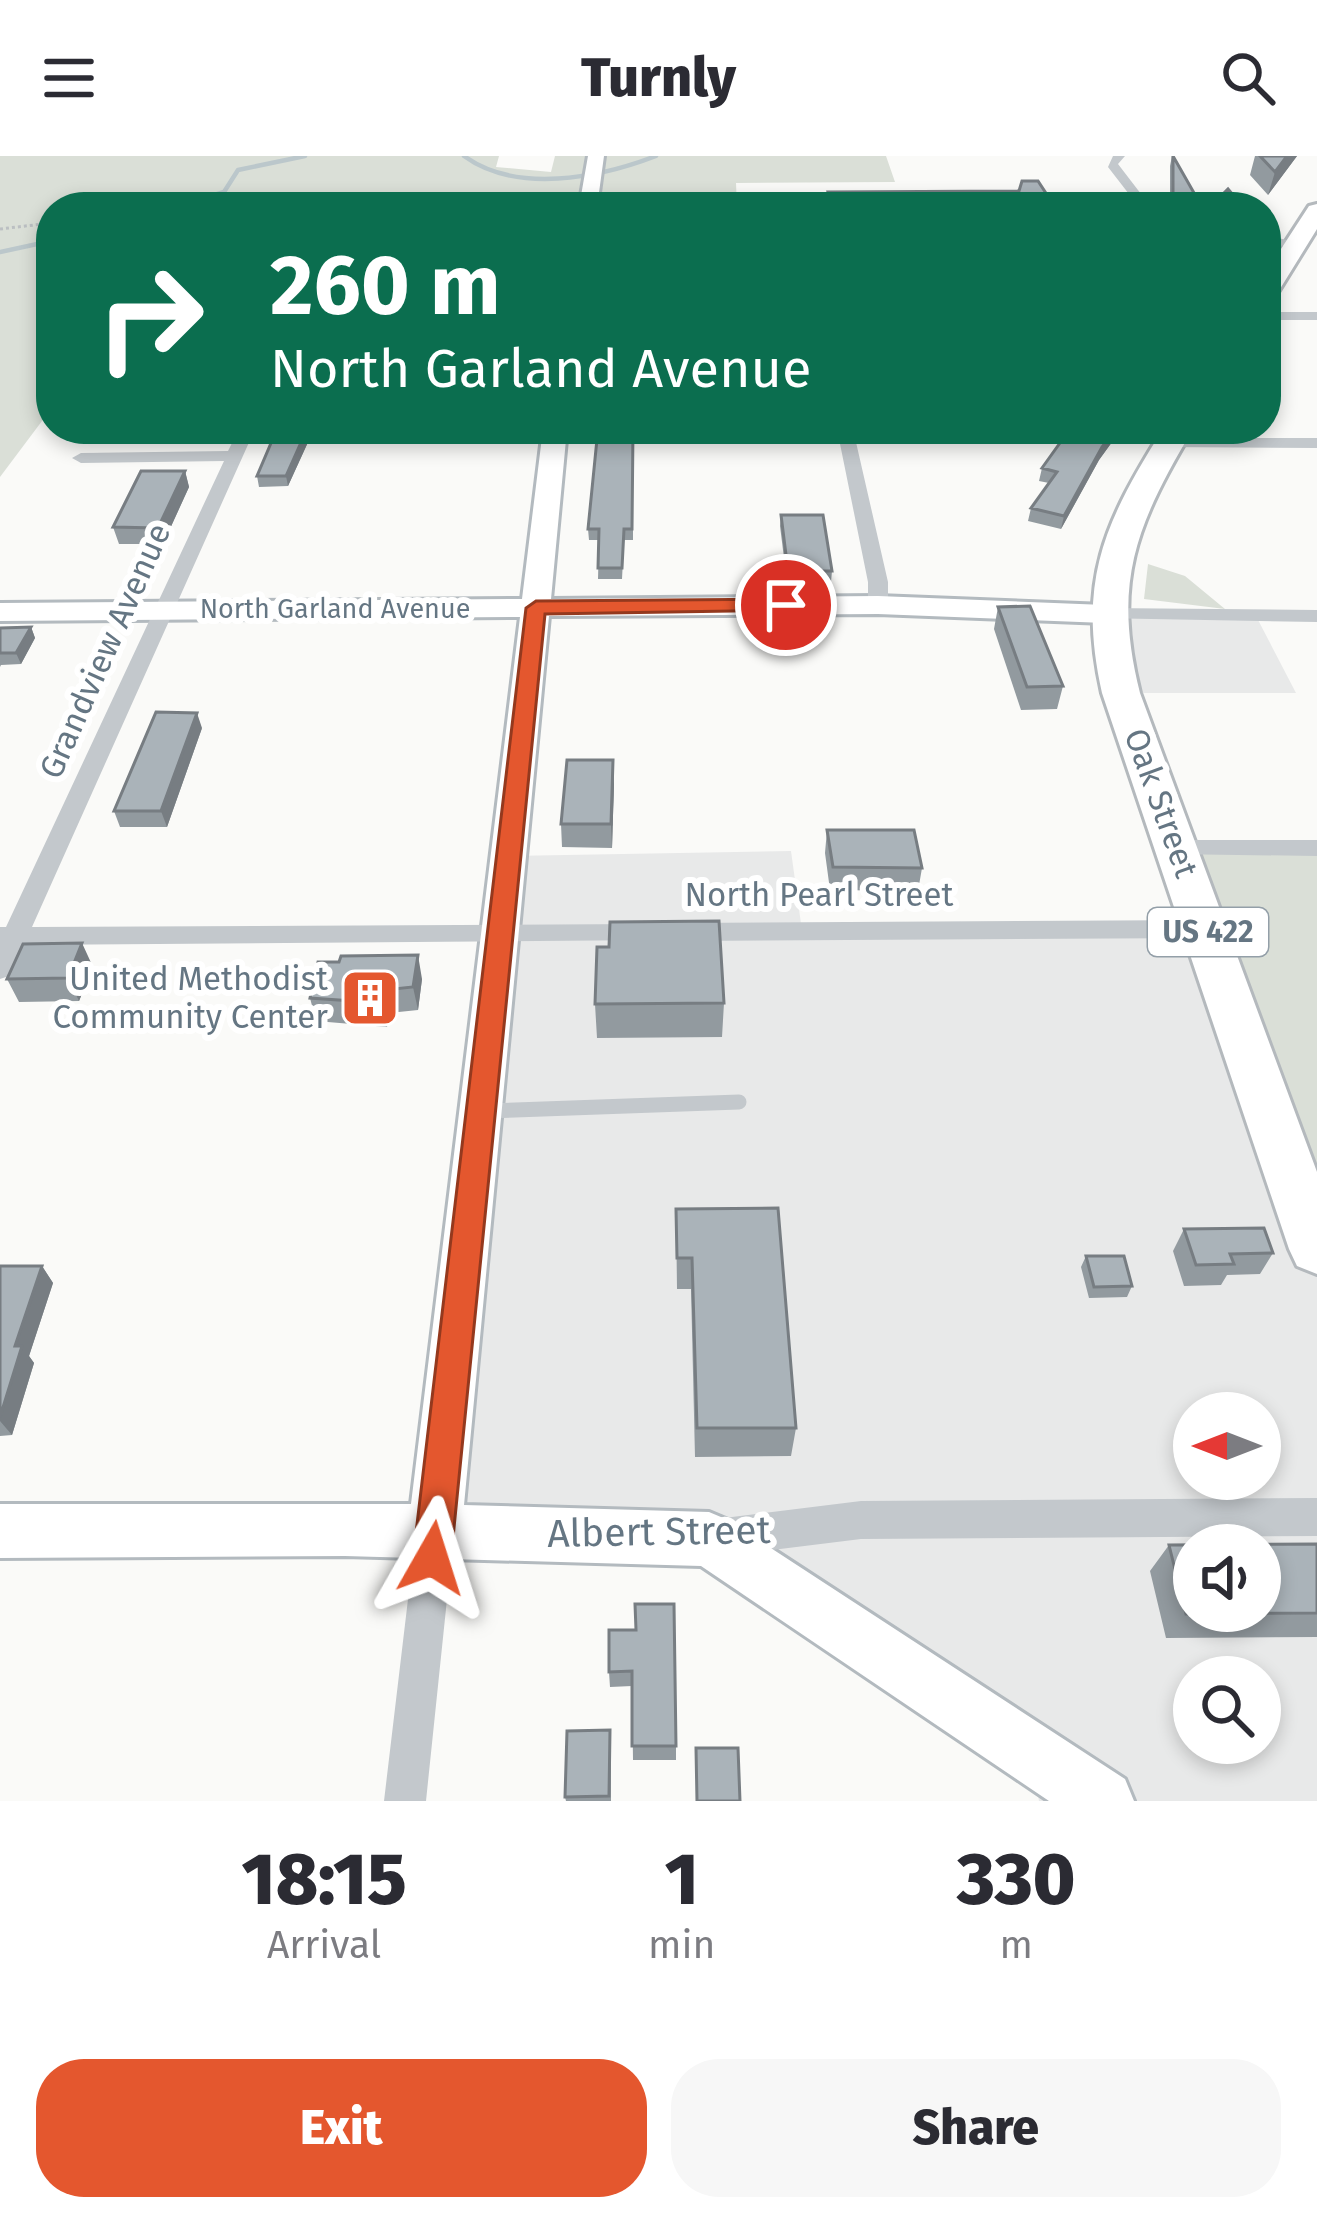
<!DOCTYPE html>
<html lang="en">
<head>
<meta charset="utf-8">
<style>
	body { margin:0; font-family:"Fira Sans",sans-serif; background:#f7f7f7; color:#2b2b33; height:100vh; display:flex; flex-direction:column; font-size:45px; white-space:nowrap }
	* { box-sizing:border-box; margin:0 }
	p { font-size:39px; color:#7c7c81 }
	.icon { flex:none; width:66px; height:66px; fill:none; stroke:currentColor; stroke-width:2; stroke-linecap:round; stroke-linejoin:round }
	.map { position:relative; height:1645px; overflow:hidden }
	.drawer { display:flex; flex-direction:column; background:#fff; flex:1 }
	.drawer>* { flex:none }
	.top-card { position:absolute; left:36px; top:36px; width:1245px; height:252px; border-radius:48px; box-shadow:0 6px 18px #0003; background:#0b6e4f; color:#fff; overflow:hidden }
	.needle { width:78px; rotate:270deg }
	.controls { position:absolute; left:1173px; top:1236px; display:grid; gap:24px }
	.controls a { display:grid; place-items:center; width:108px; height:108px; border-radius:50%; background:#fff; box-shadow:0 6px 18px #0003; font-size:60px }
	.pin { position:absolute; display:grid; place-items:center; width:102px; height:102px; color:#fff; margin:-51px; border:6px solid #fff; border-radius:50%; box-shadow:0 3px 12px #0007 }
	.me { position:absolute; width:132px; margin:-66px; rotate:6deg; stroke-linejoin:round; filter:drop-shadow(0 0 9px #0008) }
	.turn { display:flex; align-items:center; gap:42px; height:252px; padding:0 36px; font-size:54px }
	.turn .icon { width:156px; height:156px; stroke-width:2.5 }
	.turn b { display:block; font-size:84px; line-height:102px }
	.eta { display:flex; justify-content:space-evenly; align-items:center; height:204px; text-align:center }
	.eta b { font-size:72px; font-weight:800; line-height:84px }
	.cta { display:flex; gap:24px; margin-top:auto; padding:24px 36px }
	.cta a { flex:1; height:138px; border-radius:48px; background:#e4572e; color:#fff; font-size:48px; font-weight:800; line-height:138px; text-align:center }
	.cta a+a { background:#f7f7f7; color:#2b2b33 }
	header { display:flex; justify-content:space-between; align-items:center; height:156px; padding:0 36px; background:#fff; font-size:54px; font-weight:800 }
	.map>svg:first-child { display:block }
</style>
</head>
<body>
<header><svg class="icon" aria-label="menu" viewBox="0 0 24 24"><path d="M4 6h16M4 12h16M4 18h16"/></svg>Turnly<svg class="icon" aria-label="search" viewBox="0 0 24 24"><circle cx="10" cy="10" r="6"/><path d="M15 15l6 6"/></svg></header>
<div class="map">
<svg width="1317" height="1645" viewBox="0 0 1317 1645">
	<rect width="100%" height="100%" fill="#fafaf8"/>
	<path fill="#e8e9e9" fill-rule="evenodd" d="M1105 458 1256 460 1296 537H1121Z
		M791 695 802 775 1207 773 1317 1041V1645H1039L1031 1599 709 1383 435 1376 509 700ZM1194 1257H1260V1323H1194ZM1194 1389H1260V1455H1194ZM1194 1521H1260V1587H1194Z"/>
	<path fill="#dadfd7" d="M0 0H499L496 11 551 16 555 0H886L895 26 736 27 737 51H51V253L0 321Z
		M1148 408 1185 420 1225 453 1144 443Z
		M1178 692H1317V1041Z"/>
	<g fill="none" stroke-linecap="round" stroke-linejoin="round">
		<path stroke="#bbc7cb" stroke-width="4.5" d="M464 0C516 38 599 22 656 0
			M175 51 224 36 238 14 305 0
			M0 96 51 85"/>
		<g stroke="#b3babf" stroke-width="6">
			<path id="secondary" d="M588 0H604L597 51H579Z
				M543 273H567L551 443 878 440 1105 449 1120 458 1105 467 878 458 549 460 464 1349 709 1356 728 1364 1125 1623 1134 1645H1049L701 1410 345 1400 0 1402V1348H411L520 461 0 465V447L522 443Z"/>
		</g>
		<g stroke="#b4b9bd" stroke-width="6">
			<path id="highway" d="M1317 48V73L1275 141 1266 144V116L1309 50Z
				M1163 273H1193C1136 369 1112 426 1140 537L1317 1016V1118L1297 1110 1289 1093 1102 537C1077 425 1104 367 1163 273Z"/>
		</g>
		<path stroke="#bbbfc2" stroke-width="3" stroke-dasharray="3 3" stroke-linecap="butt" d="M0 73 51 67"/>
		<path stroke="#c3c8cc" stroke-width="15" d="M486 955 739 946"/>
		<path fill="#c3c8cc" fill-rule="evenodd" d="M1113 0H1125L1118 8 1151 51H1139L1108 11Z
			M1266 79 1303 88 1296 92 1266 87Z
			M1266 156H1317V164H1266Z
			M239 273H255L32 771 645 768 658 777 654 784 24 789 9 820 0 823V771H6L224 305 81 307 72 302 81 297 228 295Z
			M837 273H853L888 426V449L878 455 868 449V426Z
			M1169 282H1317V292L1163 291 1160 287Z
			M1105 452 1317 454V466L1098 462V454Z
			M1178 684H1317V700L1169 698 1166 692Z
			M1207 764 1220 773 1207 782 683 785 670 776 683 767Z
			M1317 1342V1380L861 1383 716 1401 703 1395 697 1382 703 1369 716 1363 861 1345Z
			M435 1357 448 1363 454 1376 426 1645H384L416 1376 422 1363Z"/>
		<use href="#secondary" fill="#fff" fill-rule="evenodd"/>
		<use href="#highway" fill="#fff" fill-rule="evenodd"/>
	</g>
	<path fill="#929a9f" d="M1172 0 1202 51H1170V10Z
		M1255 0H1297L1268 39 1250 19Z
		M277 273H314L288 330 259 331 257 320Z
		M633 273V384H624L622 423H598L599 384H589L588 373Z
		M1070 273H1128L1125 277 1120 275 1099 304 1061 373 1028 365 1031 352 1049 327 1039 325 1042 312Z
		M185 315 189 331 163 388H119L113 371Z
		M781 359 832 415 831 426H787L780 370Z
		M998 451 1063 530 1057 553 1021 554 994 473Z
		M31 471 35 482 21 508 1 509 0 511V472Z
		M202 572 167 671H120L114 655Z
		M614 627 612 692 562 691 561 668Z
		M827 674 922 712 918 735 830 734 825 697Z
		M609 791 724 847 722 881 597 882 595 848Z
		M93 811 79 845 19 846 7 823Z
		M422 823 418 854 389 857 387 871 316 865 310 842Z
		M676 1053 796 1272 791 1300 695 1301 691 1133H677Z
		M1184 1073 1273 1097 1260 1118 1227 1119 1221 1129 1184 1130 1173 1095Z
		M1086 1100 1132 1130 1127 1141 1089 1142 1081 1111Z
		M0 1110H42L53 1127 29 1200 34 1207 12 1279 0 1280Z
		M1317 1388V1481L1166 1482 1150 1415 1169 1389Z
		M636 1474 676 1590V1604H633L632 1530 610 1531 609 1516Z
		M611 1588V1645H566L565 1641Z"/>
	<path fill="#777d82" d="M1287 0H1297L1268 39 1275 16Z
		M307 273H314L288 330 286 320Z
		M1116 273H1120V275L1099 304 1061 373 1064 360 1102 291Z
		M185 315 189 331 163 388 158 372Z
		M31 471 35 482 21 508 16 497Z
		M197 557 202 572 167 671 161 655Z
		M613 604 614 627 612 692 611 668Z
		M82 787 93 811 79 845 68 822Z
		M418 799 422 823 418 854 413 831Z
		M384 834 389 857 387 871 382 847Z
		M42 1110 53 1127 29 1200 34 1207 12 1279 0 1265V1261L15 1190Z"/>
	<path fill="#aab3b9" stroke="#777d82" stroke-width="3" fill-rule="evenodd" d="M1173 0 1202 51H1173Z
		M1260 0H1287L1275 16Z
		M1022 25H1038L1055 51H832L828 36 1019 35Z
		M1228 33 1243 51H1210Z
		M277 273H307L286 320H257Z
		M598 273H633L632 373H624L622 412H598L599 373H588Z
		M1070 273H1116L1102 291 1064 360 1031 352 1057 316 1042 312Z
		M141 315H185L158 372 113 371Z
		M781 359H823L832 415H788Z
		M1030 450 1063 530 1027 531 998 451Z
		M31 471 16 497H0V472Z
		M156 556 197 557 161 655H114Z
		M567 604H613L611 668H561Z
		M827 674H914L922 712 833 711Z
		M719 765 724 847 595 848 597 791H609L610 766Z
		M82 787 68 822 7 823 23 788Z
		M418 799 413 831 384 834 382 847 310 842 318 806H339L341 800Z
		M778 1052 796 1272H697L692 1102H677L676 1053Z
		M1264 1072 1273 1097 1230 1098 1234 1108 1196 1109 1184 1073Z
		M1086 1100H1124L1132 1130 1094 1131Z
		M0 1110H42L15 1190H22L0 1261Z
		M1317 1388V1457L1186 1458 1169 1389ZM1194 1389H1260V1455H1194Z
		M635 1448H674L676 1590H632V1515L609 1516V1474H636Z
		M610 1574 609 1640 565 1641 567 1575Z
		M696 1592H738L740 1645H697Z"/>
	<path fill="#e4572e" stroke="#94391e" stroke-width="3" d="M786 443 796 449 793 454 545 458 451 1402 445 1416 432 1422 418 1416 413 1402 526 452 536 445Z"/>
	<defs>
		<g id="building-square" transform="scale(3)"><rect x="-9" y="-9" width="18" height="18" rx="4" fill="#e4572e" stroke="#fff"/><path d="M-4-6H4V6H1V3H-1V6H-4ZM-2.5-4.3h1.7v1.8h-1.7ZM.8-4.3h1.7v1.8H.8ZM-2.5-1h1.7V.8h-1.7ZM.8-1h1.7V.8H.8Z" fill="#fff"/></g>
	</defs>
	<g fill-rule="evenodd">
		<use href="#building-square" x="370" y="842"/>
	</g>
	<g text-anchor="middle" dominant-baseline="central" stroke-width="12" stroke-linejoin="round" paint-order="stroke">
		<g font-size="27" fill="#657683" stroke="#fff">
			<text x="335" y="453">North Garland Avenue</text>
		</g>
		<rect fill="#fff" stroke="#939fa8" stroke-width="3" x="1148" y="752" width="120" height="48" rx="9"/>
		<g font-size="30" font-weight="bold" fill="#657683">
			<text x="1208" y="776">US 422</text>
		</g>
		<g font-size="33" fill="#657683" stroke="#fff">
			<text transform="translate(105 495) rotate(-66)">Grandview Avenue</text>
			<text transform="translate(1161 647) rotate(70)">Oak Street</text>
			<text x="819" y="739">North Pearl Street</text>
		</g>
		<g font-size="33" fill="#657683" stroke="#fff" text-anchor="end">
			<text x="328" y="823">United Methodist<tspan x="328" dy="38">Community Center</tspan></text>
		</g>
		<g font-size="39" fill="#657683" stroke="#fff">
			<text transform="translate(659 1376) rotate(-1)">Albert Street</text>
		</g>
	</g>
</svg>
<div class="controls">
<a><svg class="needle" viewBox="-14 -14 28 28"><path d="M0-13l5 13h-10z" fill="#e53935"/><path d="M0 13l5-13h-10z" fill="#7c7c81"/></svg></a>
<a><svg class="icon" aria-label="sound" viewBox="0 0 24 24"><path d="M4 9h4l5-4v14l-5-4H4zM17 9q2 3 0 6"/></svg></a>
<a><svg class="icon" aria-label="search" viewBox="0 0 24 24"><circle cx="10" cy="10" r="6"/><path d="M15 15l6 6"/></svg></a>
</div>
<div class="pin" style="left:786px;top:449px;background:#d93025"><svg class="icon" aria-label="arrive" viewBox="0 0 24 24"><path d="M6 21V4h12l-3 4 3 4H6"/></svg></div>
<svg class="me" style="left:432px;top:1402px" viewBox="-20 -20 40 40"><path d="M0-17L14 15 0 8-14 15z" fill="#e4572e" stroke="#fff" stroke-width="4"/></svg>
<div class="top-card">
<div class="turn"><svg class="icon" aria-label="right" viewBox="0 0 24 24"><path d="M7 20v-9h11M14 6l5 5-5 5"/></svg><div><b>260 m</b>North Garland Avenue</div></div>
</div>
</div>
<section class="drawer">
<div class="eta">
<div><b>18:15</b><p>Arrival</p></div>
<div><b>1</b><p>min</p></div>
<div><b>330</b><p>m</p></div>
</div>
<div class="cta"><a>Exit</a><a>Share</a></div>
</section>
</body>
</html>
